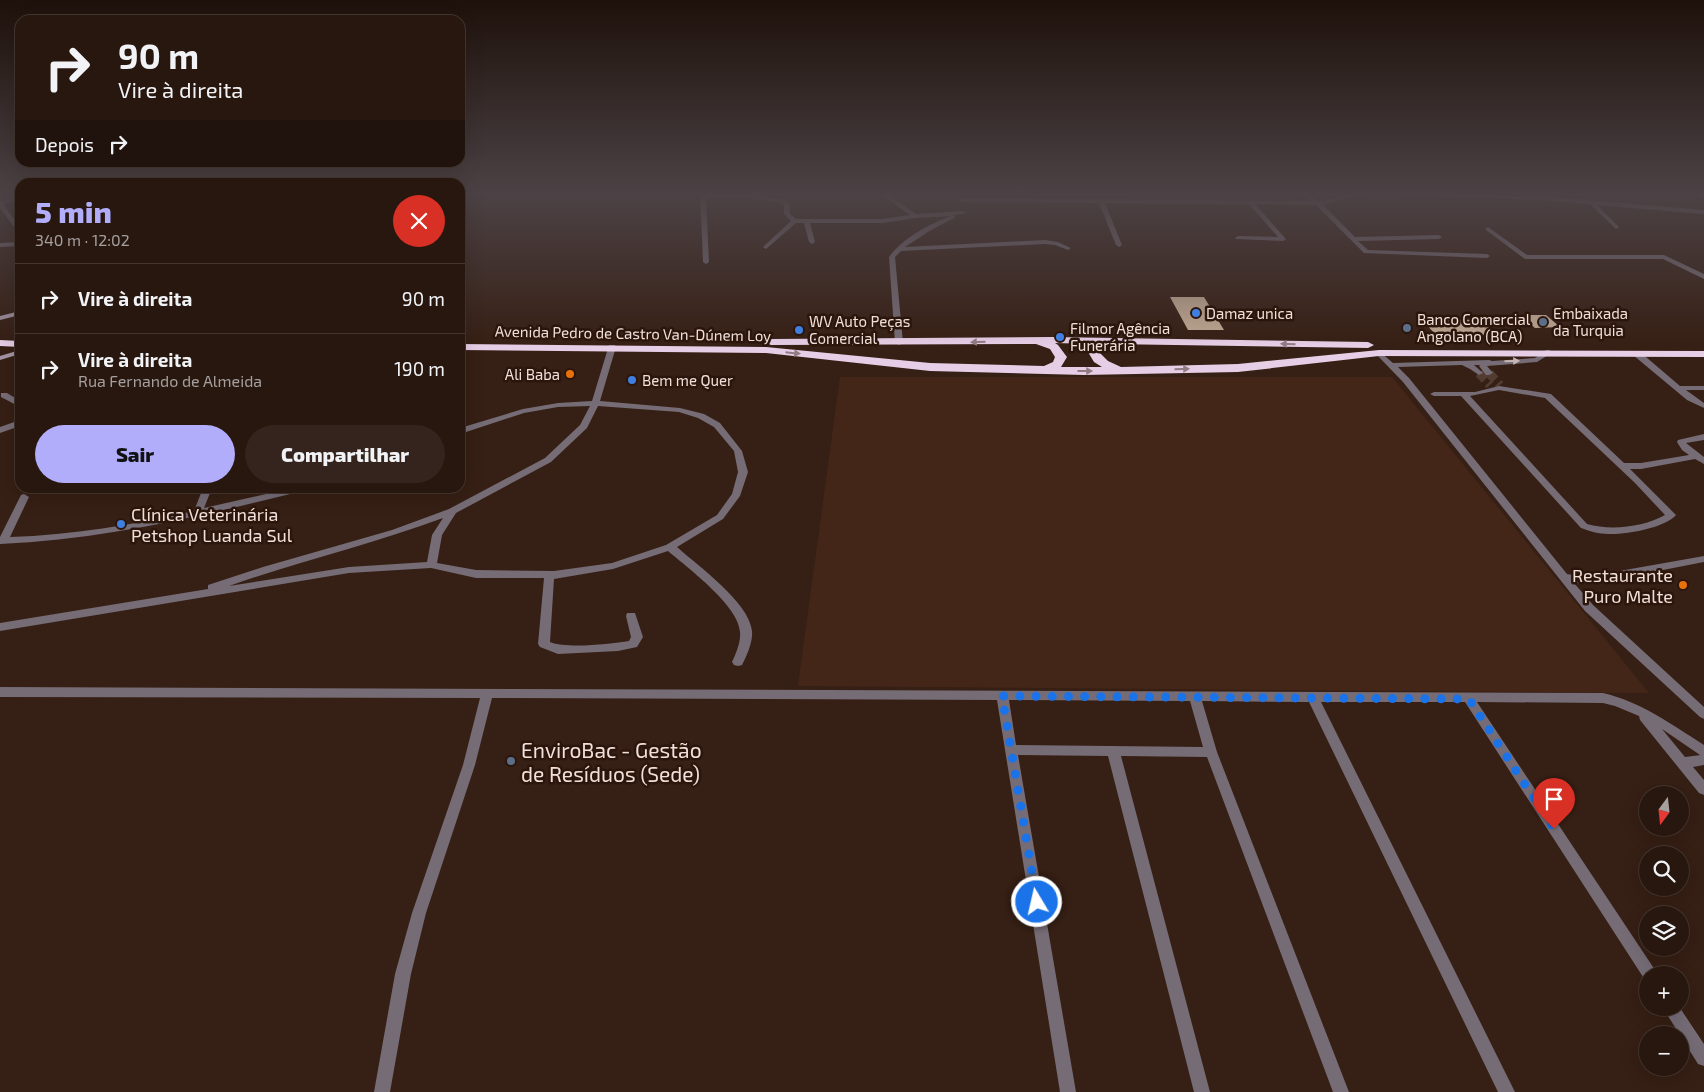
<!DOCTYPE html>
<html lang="pt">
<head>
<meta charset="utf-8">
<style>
	body { margin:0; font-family:"Exo 2",sans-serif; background:#34241d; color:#f1f3f6; height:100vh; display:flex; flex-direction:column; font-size:19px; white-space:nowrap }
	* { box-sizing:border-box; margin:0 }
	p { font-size:16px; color:#a59f9e }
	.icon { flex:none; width:28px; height:28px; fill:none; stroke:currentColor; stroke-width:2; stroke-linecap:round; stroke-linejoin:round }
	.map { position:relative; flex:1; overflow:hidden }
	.side { position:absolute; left:15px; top:178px; width:450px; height:315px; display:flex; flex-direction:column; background:#28170f; border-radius:15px; box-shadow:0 5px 20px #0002,0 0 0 1px #44362f }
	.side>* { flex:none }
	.hud { position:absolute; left:15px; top:15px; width:450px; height:152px; border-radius:15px; box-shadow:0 5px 20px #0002,0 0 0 1px #44362f; background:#28170f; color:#f1f3f6; overflow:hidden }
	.needle { width:32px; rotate:195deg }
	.fabs { position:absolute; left:1639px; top:786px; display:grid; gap:10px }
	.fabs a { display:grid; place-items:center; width:50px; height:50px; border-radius:50%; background:#28170f; box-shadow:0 5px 20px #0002,0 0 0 1px #44362f; font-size:25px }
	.pin { position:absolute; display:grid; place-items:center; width:42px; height:42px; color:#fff; margin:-51px -21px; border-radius:50% 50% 50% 0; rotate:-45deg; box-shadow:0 0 5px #0007 }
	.pin .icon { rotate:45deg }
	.me { position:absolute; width:55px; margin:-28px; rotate:351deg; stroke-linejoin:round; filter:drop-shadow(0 0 4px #0008) }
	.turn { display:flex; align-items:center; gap:18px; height:105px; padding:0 20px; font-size:22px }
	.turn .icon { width:65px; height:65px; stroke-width:2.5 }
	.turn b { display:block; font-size:35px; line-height:42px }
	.then { display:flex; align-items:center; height:48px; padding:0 20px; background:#0003; gap:10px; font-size:19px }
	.round { display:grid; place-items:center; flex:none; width:52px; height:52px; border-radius:26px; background:#34241d }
	.head { display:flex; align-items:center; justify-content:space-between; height:85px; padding:0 20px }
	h1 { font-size:30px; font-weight:800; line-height:38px; color:#b1adfa }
	.cta { display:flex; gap:10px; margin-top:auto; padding:10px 20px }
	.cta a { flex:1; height:58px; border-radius:30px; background:#b1adfa; color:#111; font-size:20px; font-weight:800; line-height:58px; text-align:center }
	.cta a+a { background:#34241d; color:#f1f3f6 }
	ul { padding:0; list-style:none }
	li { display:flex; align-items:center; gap:15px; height:70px; padding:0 20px; border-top:1px solid #44362f }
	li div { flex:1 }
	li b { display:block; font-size:19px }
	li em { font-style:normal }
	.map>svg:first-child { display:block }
</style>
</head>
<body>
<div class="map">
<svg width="1704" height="1092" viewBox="0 0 1704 1092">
	<rect width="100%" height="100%" fill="#361f14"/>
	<path fill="#442618" d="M840 377H1392L1649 693 798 686Z"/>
	<path fill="#c1a993" d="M1170 297H1204L1224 330H1188Z
		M1520 315H1546L1560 327 1535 328Z
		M1421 319 1482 320 1498 335H1436Z"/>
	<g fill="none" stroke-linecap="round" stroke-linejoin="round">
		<path stroke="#523c32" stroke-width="9" stroke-dasharray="9 4.5" stroke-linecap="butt" d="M1479 373 1490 385
			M1489 373 1500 385"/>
		<path fill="#756c75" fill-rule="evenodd" d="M700 193H740L785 200 790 205V214L796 219H882L910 215 879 193H886L916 214 963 211 966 213 953 215 955 217 954 218 931 230 905 247 1045 240 1058 242 1071 248 1068 250 1055 245 1045 244 901 251 895 257 903 343 899 345 895 343 889 257C903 238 929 224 951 216L915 218 882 223H810L815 242 812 244 809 242 804 223H796L766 249 763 247 764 246 791 221 784 214V205L781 202 740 197 706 198 709 262 706 264 703 262Z
			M1300 193C1311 193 1314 201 1324 201L1354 193H1365L1323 205 1355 237 1439 235 1442 237 1439 239 1358 241 1368 250 1487 254 1490 256 1487 258 1364 253 1316 205 1255 204 1285 238 1286 239 1283 241 1236 239 1235 238 1238 236 1278 237 1249 204 1105 203 1122 245 1119 247 1116 245 1099 203 961 202 958 200 961 198 1311 201Z
			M1401 193 1540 196 1704 210V214L1597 205 1619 227 1616 229 1590 204 1540 200 1404 195Z
			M20 196V200L3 204 20 227V233L18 232 0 208V201Z
			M1488 227 1527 255H1664L1704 274V279L1663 259H1525L1486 230 1485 229Z
			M20 242V246L0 247V243Z
			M609 345H615L616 347 600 401 680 408 704 414 720 423 742 451 748 472 740 496 723 519 677 547C698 566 749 602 752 631 753 642 747 655 742 665L738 666 734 665 732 662C736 653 741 642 740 632 739 606 688 568 668 551L613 569 554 579 550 642C567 649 610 644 629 641L631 637 626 616 627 613H635L643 637 637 647 618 651 558 654 540 647 538 644 544 578H476L431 568 349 573 0 631V623L208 589V585L263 567 392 530 449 509 545 458 580 425 590 406 558 407 524 413 460 434V428L523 409 558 403 592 401ZM598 406 679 412 698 418 714 427 734 451 738 472 732 494 717 515 666 545 612 563 554 571 476 570 437 563 442 535 456 513 551 462 587 428ZM443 518 432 535 427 562 349 567 229 586C300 561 373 544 443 518Z
			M1546 350H1549L1553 352 1537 362 1487 366 1493 373 1489 375H1486L1479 366 1480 365H1474L1483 373 1479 375 1470 369 1462 365 1398 367 1409 378 1567 574 1578 576H1591L1704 556V562L1591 584 1574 583 1593 605 1704 707V719L1700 717 1585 611 1403 382 1375 353 1379 351 1393 363 1489 360 1492 361 1535 358Z
			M1633 351H1639L1680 386H1704V390H1686L1704 403V408L1687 400 1633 355Z
			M1499 386 1551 394 1624 463H1641L1689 455 1682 450 1677 442 1678 440 1704 434V440L1686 443 1704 457V464L1695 459 1641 469H1630L1676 515C1665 528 1625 535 1608 534 1599 534 1589 531 1581 528L1461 396H1434L1430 394 1434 392H1475ZM1499 390 1545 398 1635 483 1665 515C1644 527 1611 531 1587 524L1470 396Z
			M1 393H7L20 401V407L1 397Z
			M20 420V426L0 433V427Z
			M203 488H212L204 508 293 488H308L306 490C205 515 104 540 0 544V537L21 495 24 494 29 497 10 537C72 535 133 525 194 511Z
			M0 687 1603 693C1641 702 1671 724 1704 745V765L1693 767 1704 780V795L1699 793 1640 720 1639 716 1615 706 1603 703 1477 702 1655 970 1658 975H1648V982L1645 980 1465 702H1321L1515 1092H1498L1309 702 1202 701 1217 752 1349 1092H1333L1207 757 1121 756 1210 1092H1194L1108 756 1018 755 1076 1092H1060L997 700 492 698 475 765 426 913 411 974 390 1092H374L395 974 412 913 463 765 480 698 0 697ZM1009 700 1190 701 1203 747 1016 745ZM1662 729 1700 755H1701L1685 757Z
			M1663 1008H1680L1704 1044V1066L1698 1064Z"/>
		<path fill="#a393a3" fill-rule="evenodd" d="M1694 193 1704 194V198L1695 194Z
			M20 311V315L0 320V316Z
			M20 350V354L0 360V356Z"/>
		<path fill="#e6cee6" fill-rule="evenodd" d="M1051 337 1368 342 1374 345 1368 348 1110 344 1100 349 1099 352 1108 361 1121 367 1238 364 1379 350 1704 351V357L1379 356 1238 372 1084 375 930 371 766 353 460 350V344L766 347 930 363 1044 366 1053 362 1055 357 1050 349 1036 344 771 345 765 342 771 339ZM1055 343 1093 344 1088 352 1094 362 1102 367H1061L1067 357 1058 345Z
			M0 340 20 341V347L0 346Z"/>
	</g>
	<defs><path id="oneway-solid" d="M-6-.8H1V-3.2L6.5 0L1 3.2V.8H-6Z" transform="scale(1.25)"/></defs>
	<g fill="#927b83">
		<use href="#oneway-solid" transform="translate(978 342) rotate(178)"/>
		<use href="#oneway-solid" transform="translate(1288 344) rotate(-179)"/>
		<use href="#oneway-solid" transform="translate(793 353) rotate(6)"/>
		<use href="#oneway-solid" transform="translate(1182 369) rotate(-1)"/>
		<use href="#oneway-solid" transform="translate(1085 371)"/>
	</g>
	<use fill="#c6b7b6" href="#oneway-solid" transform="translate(1512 361) rotate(-2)"/>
	<linearGradient id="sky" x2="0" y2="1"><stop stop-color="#1e110b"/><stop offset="0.56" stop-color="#4c4245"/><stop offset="1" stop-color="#4c4245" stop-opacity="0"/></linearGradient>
	<rect width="1704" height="346" fill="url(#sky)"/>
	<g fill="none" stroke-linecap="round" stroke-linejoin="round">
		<path stroke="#1a73e8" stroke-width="9" stroke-dasharray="0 16.2" d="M1037 902 1002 696 1469 699 1554 829"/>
	</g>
	<g fill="#3f7fe0" stroke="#2c150b" stroke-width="2">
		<circle cx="1196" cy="313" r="5"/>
		<circle cx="799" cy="330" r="5"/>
		<circle cx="1060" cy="337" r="5"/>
		<circle cx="632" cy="380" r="5"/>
		<circle cx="121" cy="524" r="5"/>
	</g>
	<g fill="#5c6f8a" stroke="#2c150b" stroke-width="2">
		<circle cx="1543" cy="322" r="5"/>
		<circle cx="1407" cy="328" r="5"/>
		<circle cx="511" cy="761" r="5"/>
	</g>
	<g fill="#e8710a" stroke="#2c150b" stroke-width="2">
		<circle cx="570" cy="374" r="5"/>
		<circle cx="1683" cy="585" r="5"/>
	</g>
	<g text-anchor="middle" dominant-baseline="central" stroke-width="5" stroke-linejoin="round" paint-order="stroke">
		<g font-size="15" fill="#f1e0d9" stroke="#2c150b" text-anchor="start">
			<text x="1206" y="313">Damaz unica</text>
			<text x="1553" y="313">Embaixada<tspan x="1553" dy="17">da Turquia</tspan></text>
			<text x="1417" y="319">Banco Comercial<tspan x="1417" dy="17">Angolano (BCA)</tspan></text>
			<text x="809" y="321">WV Auto Peças<tspan x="809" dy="17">Comercial</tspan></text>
			<text x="1070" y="328">Filmor Agência<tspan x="1070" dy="17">Funerária</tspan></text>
			<text x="560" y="374" text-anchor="end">Ali Baba</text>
			<text x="642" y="380">Bem me Quer</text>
		</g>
		<g font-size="15" fill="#f1e0d9" stroke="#2c150b">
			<text transform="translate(633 333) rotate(1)">Avenida Pedro de Castro Van-Dúnem Loy</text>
		</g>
		<g font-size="18" fill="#f1e0d9" stroke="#2c150b" text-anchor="start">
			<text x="131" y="514">Clínica Veterinária<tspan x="131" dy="21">Petshop Luanda Sul</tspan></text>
			<text x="1673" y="575" text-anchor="end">Restaurante<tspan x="1673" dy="21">Puro Malte</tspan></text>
		</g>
		<g font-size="21" fill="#f1e0d9" stroke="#2c150b" text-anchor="start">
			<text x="521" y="749">EnviroBac - Gestão<tspan x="521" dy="24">de Resíduos (Sede)</tspan></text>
		</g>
	</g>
</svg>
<div class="fabs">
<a><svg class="needle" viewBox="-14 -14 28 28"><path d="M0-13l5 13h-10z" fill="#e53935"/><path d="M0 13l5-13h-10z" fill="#a59f9e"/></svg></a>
<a><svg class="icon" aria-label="search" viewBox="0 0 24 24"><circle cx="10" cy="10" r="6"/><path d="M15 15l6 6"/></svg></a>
<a><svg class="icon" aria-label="layers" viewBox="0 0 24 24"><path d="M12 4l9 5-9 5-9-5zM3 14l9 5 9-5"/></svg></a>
<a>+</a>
<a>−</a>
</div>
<div class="pin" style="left:1554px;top:829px;background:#d93025"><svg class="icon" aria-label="arrive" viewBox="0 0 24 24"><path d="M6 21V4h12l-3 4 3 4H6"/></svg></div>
<svg class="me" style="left:1037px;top:902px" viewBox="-20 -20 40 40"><circle r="17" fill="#1a73e8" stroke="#fff" stroke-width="3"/><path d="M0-11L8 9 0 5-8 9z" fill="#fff"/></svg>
<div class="hud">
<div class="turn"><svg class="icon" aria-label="right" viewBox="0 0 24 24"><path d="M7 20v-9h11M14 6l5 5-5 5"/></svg><div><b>90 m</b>Vire à direita</div></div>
<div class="then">Depois<svg class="icon" aria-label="right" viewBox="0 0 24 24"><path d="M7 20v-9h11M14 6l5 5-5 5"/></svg></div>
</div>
<section class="side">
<div class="head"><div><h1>5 min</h1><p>340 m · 12:02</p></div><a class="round" style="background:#d93025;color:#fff"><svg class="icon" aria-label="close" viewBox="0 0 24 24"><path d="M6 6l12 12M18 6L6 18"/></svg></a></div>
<ul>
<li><svg class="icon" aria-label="right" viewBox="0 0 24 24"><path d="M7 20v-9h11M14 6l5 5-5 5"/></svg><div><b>Vire à direita</b></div><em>90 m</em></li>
<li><svg class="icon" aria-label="right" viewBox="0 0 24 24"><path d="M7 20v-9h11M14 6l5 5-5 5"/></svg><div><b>Vire à direita</b><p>Rua Fernando de Almeida</p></div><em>190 m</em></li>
</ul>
<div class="cta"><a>Sair</a><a>Compartilhar</a></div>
</section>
</div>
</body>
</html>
